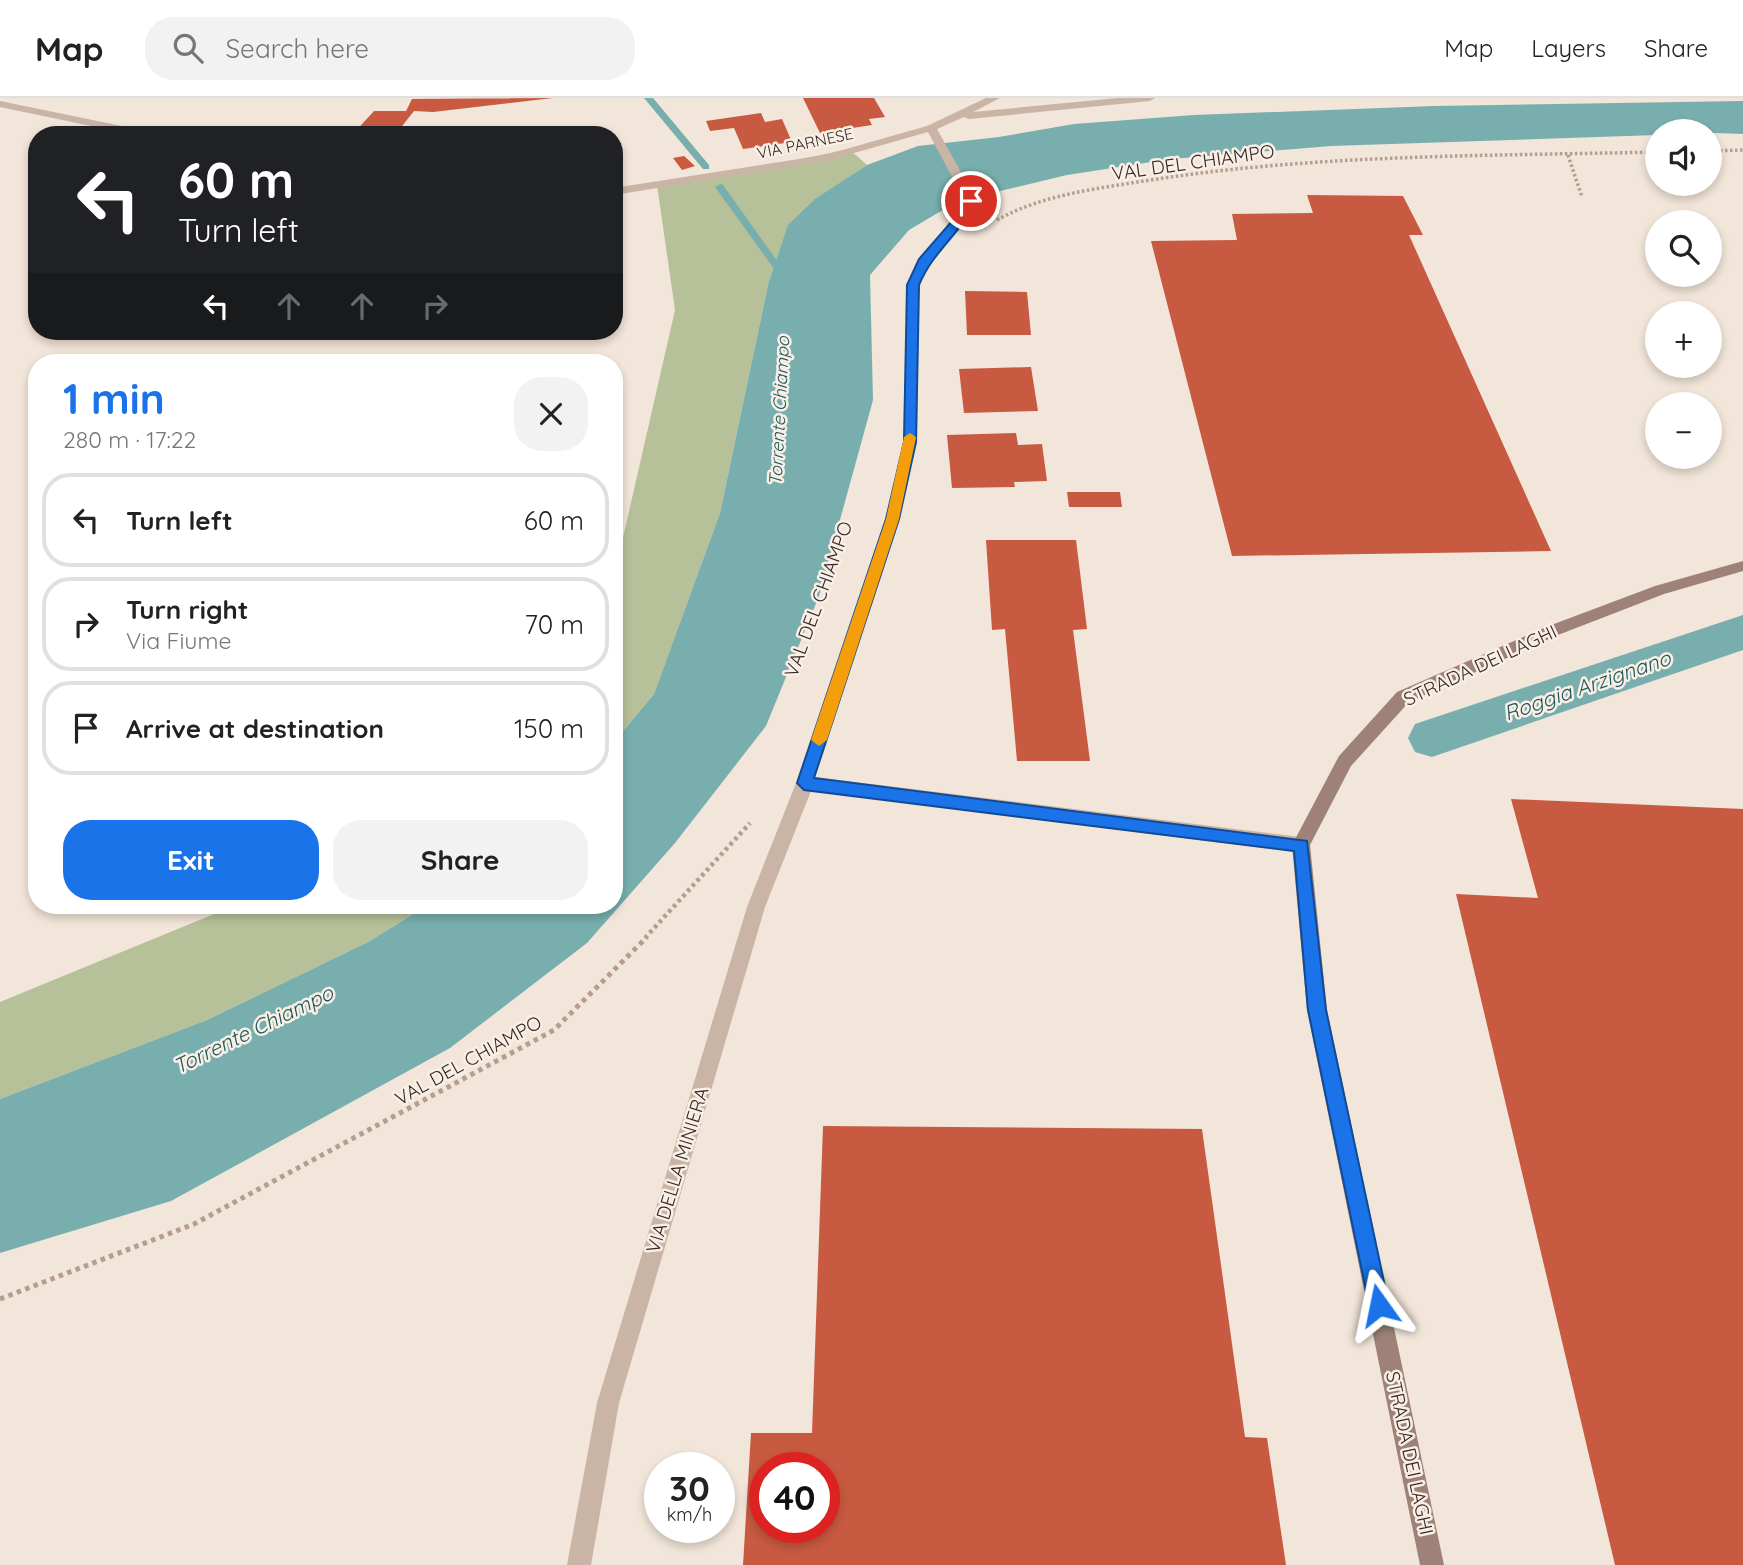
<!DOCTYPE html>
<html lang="en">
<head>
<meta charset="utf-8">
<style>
	body { margin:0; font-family:Quicksand,sans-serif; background:#f2f2f2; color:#222; height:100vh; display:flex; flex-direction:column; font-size:26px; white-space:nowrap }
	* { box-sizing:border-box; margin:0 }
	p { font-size:23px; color:#767676 }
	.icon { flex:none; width:38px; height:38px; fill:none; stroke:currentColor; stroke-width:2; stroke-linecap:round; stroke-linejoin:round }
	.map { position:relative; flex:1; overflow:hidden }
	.side { position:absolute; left:28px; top:256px; width:595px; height:560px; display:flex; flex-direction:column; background:#fff; border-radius:28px; box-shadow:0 4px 10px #0003 }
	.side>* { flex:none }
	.hud { position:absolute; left:28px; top:28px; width:595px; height:214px; border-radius:28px; box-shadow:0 4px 10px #0003; background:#202124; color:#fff; overflow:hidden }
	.fabs { position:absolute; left:1645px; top:21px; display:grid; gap:14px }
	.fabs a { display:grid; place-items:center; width:77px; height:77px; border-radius:50%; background:#fff; box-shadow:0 4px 10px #0003; font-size:35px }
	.speed { position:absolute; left:644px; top:1354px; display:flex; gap:14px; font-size:35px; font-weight:700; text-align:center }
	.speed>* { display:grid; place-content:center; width:91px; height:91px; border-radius:50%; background:#fff; box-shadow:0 4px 10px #0003; line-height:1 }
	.speed small { font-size:18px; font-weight:400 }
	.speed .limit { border:10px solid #d22; background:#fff; color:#111 }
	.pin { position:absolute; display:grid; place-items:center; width:60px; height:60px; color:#fff; margin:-30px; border:4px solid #fff; border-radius:50%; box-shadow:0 2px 7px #0007 }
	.me { position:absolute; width:77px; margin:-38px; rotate:348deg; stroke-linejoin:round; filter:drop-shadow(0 0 5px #0008) }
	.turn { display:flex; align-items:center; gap:24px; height:147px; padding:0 35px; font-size:32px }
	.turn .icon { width:91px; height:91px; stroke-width:2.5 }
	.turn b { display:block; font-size:49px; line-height:60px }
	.lanes { display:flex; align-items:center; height:66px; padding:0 35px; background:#0003; justify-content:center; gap:35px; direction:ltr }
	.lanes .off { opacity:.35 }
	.round { display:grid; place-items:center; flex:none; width:74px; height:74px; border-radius:28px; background:#f2f2f2 }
	.head { display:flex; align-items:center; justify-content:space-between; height:119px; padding:0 35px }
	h1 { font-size:42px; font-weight:700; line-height:52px; color:#1a73e8 }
	.button { display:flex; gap:14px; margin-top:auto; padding:14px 35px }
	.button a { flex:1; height:80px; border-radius:28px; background:#1a73e8; color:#fff; font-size:28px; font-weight:700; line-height:80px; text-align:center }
	.button a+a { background:#f2f2f2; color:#222 }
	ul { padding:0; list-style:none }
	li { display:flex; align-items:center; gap:21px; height:94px; margin:0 14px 10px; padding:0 21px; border:4px solid #e0e0e0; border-radius:28px }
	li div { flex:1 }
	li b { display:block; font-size:26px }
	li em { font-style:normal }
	header { display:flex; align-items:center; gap:42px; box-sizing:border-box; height:98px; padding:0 35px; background:#fff; border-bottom:2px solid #e0e0e0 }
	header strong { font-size:33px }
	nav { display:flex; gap:38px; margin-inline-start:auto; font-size:24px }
	.search { width:490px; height:63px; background:#f2f2f2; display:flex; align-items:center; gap:18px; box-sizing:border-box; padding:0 24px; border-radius:28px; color:#767676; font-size:26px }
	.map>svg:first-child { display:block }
</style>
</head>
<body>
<header>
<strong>Map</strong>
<div class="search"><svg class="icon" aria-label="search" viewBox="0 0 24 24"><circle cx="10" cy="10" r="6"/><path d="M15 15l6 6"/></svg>Search here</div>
<nav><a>Map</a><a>Layers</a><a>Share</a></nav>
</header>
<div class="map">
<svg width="1743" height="1467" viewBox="0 0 1743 1467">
	<rect width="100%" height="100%" fill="#f2e5d9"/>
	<path fill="#b6c199" d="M849 51 867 67 816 100 768 187 720 415 654 596 614 644V479L675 212 657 87 739 74Z
		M236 807H428L368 844 207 922 0 1001V904Z"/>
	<path fill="#78afae" d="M1743 3V36L1657 33V37L1331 48 1171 61 1067 77 958 103 909 132 870 177 873 302 819 498 766 628 675 745 587 845 450 950 171 1103 0 1155V1001L207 922 368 844 428 807H614V644L654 596 720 415 768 187 788 127 816 100 867 67 918 48 999 39 1074 26 1194 17 1434 8Z"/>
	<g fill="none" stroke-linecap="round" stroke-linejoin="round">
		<path fill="#78afae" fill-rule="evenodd" d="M644 0H653L709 67V71H703Z
			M720 86 723 87 788 178V182H782L715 89Z"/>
		<path fill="#78afae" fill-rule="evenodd" d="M1743 517V552L1432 659 1415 654 1408 640 1415 626Z"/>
	</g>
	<path fill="#c85a41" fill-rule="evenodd" d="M553 0 433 14 414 13 395 37H352L374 13H406L412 1Z
		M803 0H874L885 19 869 21 872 27 820 35Z
		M761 15 765 24 782 21 792 44 743 51 734 30 710 33 706 23Z
		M684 58 695 68 682 72 673 60Z
		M1307 97 1403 98 1423 137H1409L1551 453 1232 458 1151 143 1237 142 1232 116 1313 115Z
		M965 193 1027 194 1031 237H967Z
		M1031 269 1038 313 964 315 959 271Z
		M1016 335 1018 347 1042 346 1047 383 1014 384 1015 389 952 390 947 337Z
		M1067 394H1120L1122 409H1069Z
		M986 442H1076L1087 531 1073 532 1090 663H1017L1005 531 992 532Z
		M1511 701 1743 711V1467H1615L1456 796 1538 800Z
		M823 1028 1202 1031 1245 1339 1267 1340 1286 1467H743L751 1335H812ZM765 1370H824V1430H765Z"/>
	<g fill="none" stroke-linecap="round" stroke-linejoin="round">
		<path stroke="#b69e8f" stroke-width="3.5" stroke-dasharray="2.5 2.5" stroke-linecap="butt" d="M1710 53 1743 52
			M1568 57 1582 99
			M997 122C1042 97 1094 91 1144 83 1314 56 1486 58 1657 54"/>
		<path stroke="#b69e8f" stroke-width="4.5" stroke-dasharray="3.5 3.5" stroke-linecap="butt" d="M645 840 750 725"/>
		<path stroke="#b69e8f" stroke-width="5" stroke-dasharray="4.5 4.5" stroke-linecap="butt" d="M0 1201 194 1126 554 932 647 839"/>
		<path fill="#cab4a5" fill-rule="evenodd" d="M986 0H1000L973 14 1118 0H1155L1150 3 969 21 964 19 937 31 977 103 932 164 919 187 917 344 900 421 815 679 1301 739 1307 742 1310 747 1307 752 1301 755 811 693 765 809 619 1305 591 1467H567L597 1305 747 809 796 685 886 421 903 344 907 187 922 161 965 103 928 34 826 63 614 97V90L825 57 927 28Z
			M0 3 151 34 156 37H134L0 9Z"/>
		<path fill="#9e8277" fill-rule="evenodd" d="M1743 463V473L1664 496 1558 537 1409 604 1351 668 1310 747 1327 912 1444 1467H1420L1307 912 1292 747 1339 658 1397 594 1546 529 1655 488Z"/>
	</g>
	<path fill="#1a73e8" stroke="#114b97" stroke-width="2" d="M968 100 977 103C961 135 933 153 919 187L916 344 899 421 814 680 1307 743 1326 912 1389 1207 1386 1214 1379 1217 1372 1214 1369 1207 1308 912 1294 753 804 692 797 685 886 421 904 344 907 187 919 161 960 114Z"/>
	<path fill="#f59e0b" d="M910 335 916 339 899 421 827 642 819 648 811 642 886 421 904 339Z"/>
	<g text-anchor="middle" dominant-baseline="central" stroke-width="5" stroke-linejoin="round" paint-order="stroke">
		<g font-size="16" fill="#362a27" stroke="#faefe6">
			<text transform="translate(805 45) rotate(-12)">VIA PARNESE</text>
		</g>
		<g font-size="18" font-style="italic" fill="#1b5758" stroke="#faefe6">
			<text transform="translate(779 313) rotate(-87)">Torrente Chiampo</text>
		</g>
		<g font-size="19" fill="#362a27" stroke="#faefe6">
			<text transform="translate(1193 64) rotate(-8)">VAL DEL CHIAMPO</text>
			<text transform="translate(818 501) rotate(-70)">VAL DEL CHIAMPO</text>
			<text transform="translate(1480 567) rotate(-25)">STRADA DEI LAGHI</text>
			<text transform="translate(468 962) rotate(-29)">VAL DEL CHIAMPO</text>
			<text transform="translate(677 1072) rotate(-73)">VIA DELLA MINIERA</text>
			<text transform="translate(1410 1355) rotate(78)">STRADA DEI LAGHI</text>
		</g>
		<g font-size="21" font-style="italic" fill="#1b5758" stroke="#faefe6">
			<text transform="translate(1587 587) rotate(-19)">Roggia Arzignano</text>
			<text transform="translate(253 931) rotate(-26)">Torrente Chiampo</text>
		</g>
	</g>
</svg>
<div class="fabs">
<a><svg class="icon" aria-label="sound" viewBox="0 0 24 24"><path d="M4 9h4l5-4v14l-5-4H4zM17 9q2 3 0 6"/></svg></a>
<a><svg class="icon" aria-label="search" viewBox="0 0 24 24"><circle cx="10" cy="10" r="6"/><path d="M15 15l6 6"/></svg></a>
<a>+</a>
<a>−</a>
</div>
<div class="speed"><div>30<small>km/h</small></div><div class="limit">40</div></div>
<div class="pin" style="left:971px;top:103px;background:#d93025"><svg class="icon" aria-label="arrive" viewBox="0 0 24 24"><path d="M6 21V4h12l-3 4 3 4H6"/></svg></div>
<svg class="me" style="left:1379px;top:1207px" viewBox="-20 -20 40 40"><path d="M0-17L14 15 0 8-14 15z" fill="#1a73e8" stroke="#fff" stroke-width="4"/></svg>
<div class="hud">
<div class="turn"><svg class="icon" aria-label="left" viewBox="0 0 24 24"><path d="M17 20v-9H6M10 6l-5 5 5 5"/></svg><div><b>60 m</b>Turn left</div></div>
<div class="lanes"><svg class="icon" aria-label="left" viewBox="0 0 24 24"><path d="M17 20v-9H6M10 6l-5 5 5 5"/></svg><svg class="icon off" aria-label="ahead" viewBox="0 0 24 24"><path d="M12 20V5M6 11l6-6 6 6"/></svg><svg class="icon off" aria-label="ahead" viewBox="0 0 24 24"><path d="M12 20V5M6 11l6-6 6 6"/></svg><svg class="icon off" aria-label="right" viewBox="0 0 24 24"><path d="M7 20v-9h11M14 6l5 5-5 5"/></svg></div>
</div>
<section class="side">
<div class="head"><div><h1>1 min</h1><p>280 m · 17:22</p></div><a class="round"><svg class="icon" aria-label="close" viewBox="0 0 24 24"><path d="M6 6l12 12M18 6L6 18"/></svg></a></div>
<ul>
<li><svg class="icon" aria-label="left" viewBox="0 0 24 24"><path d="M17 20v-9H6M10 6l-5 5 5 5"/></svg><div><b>Turn left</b></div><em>60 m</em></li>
<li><svg class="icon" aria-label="right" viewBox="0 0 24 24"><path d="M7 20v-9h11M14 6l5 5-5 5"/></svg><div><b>Turn right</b><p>Via Fiume</p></div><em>70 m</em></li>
<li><svg class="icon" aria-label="arrive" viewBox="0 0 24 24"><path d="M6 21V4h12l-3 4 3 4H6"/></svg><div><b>Arrive at destination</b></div><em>150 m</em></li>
</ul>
<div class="button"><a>Exit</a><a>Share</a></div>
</section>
</div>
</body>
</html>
